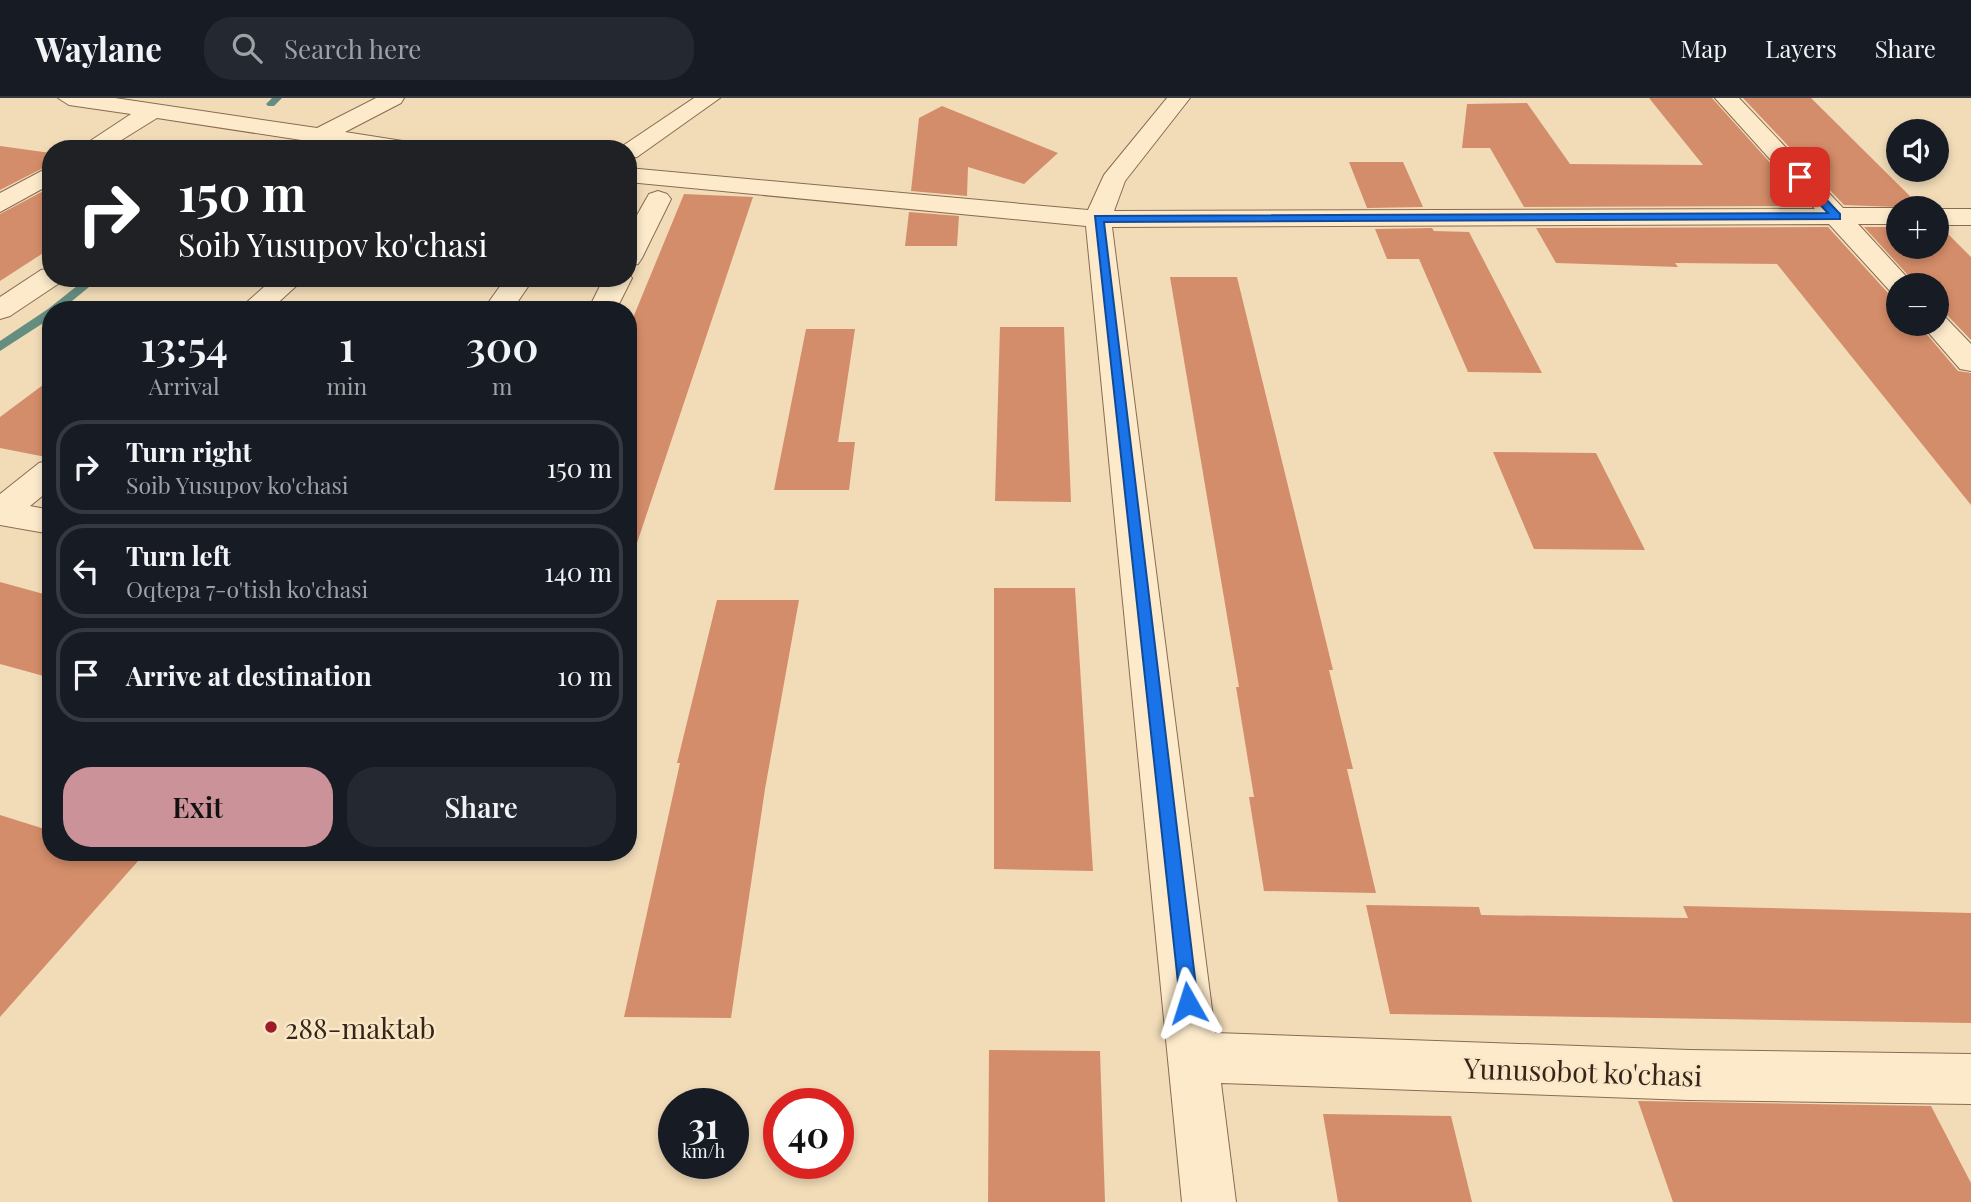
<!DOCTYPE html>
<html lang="en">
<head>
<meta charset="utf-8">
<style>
	body { margin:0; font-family:"Playfair Display",serif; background:#242831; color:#f1f3f6; height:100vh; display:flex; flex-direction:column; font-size:26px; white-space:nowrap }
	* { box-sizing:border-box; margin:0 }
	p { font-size:23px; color:#9ea1a6 }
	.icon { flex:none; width:38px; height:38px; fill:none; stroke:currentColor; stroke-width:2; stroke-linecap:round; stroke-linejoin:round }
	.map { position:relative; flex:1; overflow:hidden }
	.sheet { position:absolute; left:42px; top:203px; width:595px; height:560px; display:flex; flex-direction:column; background:#171b24; border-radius:28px; box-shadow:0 4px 10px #0003 }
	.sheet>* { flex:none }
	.top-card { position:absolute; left:42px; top:42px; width:595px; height:147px; border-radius:28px; box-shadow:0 4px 10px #0003; background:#202124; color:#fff; overflow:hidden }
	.tools { position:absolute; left:1886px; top:21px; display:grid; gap:14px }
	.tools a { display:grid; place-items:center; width:63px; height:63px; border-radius:50%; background:#171b24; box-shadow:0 4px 10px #0003; font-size:35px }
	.speed { position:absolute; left:658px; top:990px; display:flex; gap:14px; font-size:35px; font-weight:700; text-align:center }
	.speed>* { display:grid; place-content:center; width:91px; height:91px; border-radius:50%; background:#171b24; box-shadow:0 4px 10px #0003; line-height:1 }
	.speed small { font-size:18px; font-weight:400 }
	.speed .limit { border:10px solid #d22; background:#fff; color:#111 }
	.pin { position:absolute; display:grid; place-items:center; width:60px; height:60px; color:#fff; margin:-30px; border-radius:14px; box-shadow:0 4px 10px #0006 }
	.me { position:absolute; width:77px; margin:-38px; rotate:354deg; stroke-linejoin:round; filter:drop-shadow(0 0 5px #0008) }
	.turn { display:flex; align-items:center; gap:24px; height:147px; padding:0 21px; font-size:32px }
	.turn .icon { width:91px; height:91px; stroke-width:2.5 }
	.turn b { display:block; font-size:49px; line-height:60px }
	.eta { display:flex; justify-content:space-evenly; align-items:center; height:119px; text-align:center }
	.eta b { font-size:42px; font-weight:600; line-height:49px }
	.button { display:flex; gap:14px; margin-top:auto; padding:14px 21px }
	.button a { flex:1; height:80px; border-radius:28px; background:#cb9299; color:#111; font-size:28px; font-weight:600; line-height:80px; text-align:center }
	.button a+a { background:#242831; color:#f1f3f6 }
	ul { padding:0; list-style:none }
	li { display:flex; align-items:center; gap:21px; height:94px; margin:0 14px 10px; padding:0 7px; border:4px solid #363941; border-radius:28px }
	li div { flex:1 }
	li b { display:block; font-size:26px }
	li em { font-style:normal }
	header { display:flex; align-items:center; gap:42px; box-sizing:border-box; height:98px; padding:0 35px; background:#171b24; border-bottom:2px solid #363941 }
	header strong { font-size:33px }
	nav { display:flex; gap:38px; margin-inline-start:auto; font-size:24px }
	.search { width:490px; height:63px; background:#242831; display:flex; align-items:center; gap:18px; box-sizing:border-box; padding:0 24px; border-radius:28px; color:#9ea1a6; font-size:26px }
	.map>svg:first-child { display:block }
</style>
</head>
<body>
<header>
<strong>Waylane</strong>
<div class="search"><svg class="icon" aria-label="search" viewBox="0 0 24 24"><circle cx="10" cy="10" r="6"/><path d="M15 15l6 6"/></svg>Search here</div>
<nav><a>Map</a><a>Layers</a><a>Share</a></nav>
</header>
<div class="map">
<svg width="1971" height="1104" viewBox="0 0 1971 1104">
	<rect width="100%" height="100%" fill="#f2dcb8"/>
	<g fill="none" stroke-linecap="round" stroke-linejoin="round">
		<path fill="#658e81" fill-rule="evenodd" d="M272 0H282L274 8H268L266 6Z
			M264 46 267 47 268 51H257Z
			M87 180H100L61 212H51V220L0 253V243L48 211Z"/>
	</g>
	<path fill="#d48d6a" d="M1649 0H1712L1809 108 1524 109 1490 50H1462L1467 6 1527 5 1570 66 1703 67Z
		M1743 0H1811L1922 110 1844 107Z
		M942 8 1058 55 1024 86 968 69 967 98 911 93 919 20Z
		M0 48 51 55V66L0 92Z
		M1349 64H1403L1423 109 1367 110Z
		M51 89V150L0 183V116Z
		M684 96 753 99 636 448 628 447V232Z
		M909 114 959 118 957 148H905Z
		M1828 129 1888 195 1899 197V226H1918L1958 273 1971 275V407L1777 166 1675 165 1678 169 1556 165 1536 130Z
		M1864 129H1899V149H1937V130H1942L1971 159V242L1948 218 1937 216V187H1917Z
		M1432 130 1434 133 1469 134 1542 275 1468 274 1419 161H1387L1375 131Z
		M1170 179H1237L1333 572H1329L1353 671H1347L1376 795 1264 793 1249 699H1254L1236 589H1239Z
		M1000 229H1064L1071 404 995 403Z
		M806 231H855L838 344H855L849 392H774Z
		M51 281V360L0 350V319Z
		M1493 354 1596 355 1645 452 1534 451Z
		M0 484 51 498V580L0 566Z
		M994 490H1075L1093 773 994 771Z
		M717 502H799L765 691 731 920 624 919 680 665H677Z
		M0 717 51 733V754H146L0 919Z
		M1366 807 1479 809 1481 817 1688 820 1683 808 1971 815V925L1390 916Z
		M989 952 1100 953 1105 1104H988Z
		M1638 1003 1931 1008 1971 1085V1104H1673Z
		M1323 1016 1451 1018 1472 1104H1338Z"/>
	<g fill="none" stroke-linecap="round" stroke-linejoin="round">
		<g stroke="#896b52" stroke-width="2">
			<path id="minor" d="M58 0H115L317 30 376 0H404L401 5 345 34 409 44 418 46 421 51H360L157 20 107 51H78L131 16 69 7Z
				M694 0H720L637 59 628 61V51H618Z
				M1167 0H1190L1125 83 1114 113 1815 111 1715 0H1739L1843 110H1899V126H1858L1914 187H1899V195L1890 193 1829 126 1112 129 1215 935 1689 952 1971 956V1006L1689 1002 1221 985 1236 1104H1182L1086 128 628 84V70L1088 112 1104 77Z
				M51 68V86L0 114V95Z
				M658 93 667 96 671 101 642 160 638 166 628 168V133L649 96Z
				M1937 111H1971V127H1937Z
				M51 170V180H63L61 184 10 218 0 221V199L41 172Z
				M628 175 632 180 616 212H588L604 180H628Z
				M274 180H305L270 212H238Z
				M506 180H534L512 212H483Z
				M1937 218 1946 220 1971 246V273L1960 271 1921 226H1937Z
				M51 362V391L30 408 51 412V436L0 427V396L39 365Z"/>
		</g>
		<use href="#minor" fill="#fceacb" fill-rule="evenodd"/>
	</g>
	<path fill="#1a73e8" stroke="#114b97" stroke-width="2" d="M1796 77H1803L1840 116V121L1104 124 1198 905 1195 912 1188 915 1181 912 1095 118 1828 115 1796 81Z"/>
	<circle fill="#9d1c27" stroke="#f9e7c8" stroke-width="2.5" cx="271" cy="929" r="7"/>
	<g text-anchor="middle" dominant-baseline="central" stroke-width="5" stroke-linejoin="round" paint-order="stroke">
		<g font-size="28" fill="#362419" stroke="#f9e7c8" text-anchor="start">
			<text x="285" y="929">288-maktab</text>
		</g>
		<g font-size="28" fill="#362419" stroke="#f9e7c8">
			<text transform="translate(1583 973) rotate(2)">Yunusobot ko'chasi</text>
		</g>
	</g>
</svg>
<div class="tools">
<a><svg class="icon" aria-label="sound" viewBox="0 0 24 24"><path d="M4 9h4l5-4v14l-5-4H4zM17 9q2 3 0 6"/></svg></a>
<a>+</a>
<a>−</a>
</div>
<div class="speed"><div>31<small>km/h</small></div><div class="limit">40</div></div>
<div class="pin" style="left:1800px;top:79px;background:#d93025"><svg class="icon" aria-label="arrive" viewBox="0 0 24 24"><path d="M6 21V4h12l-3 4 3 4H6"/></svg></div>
<svg class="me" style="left:1188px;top:905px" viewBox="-20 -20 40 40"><path d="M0-17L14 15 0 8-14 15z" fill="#1a73e8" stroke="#fff" stroke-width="4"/></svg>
<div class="top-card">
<div class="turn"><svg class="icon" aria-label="right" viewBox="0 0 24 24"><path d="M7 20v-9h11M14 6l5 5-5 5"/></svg><div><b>150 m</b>Soib Yusupov ko'chasi</div></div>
</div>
<section class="sheet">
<div class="eta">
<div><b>13:54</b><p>Arrival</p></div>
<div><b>1</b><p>min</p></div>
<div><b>300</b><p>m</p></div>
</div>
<ul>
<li><svg class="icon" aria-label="right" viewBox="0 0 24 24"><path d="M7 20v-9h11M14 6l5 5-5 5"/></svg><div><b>Turn right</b><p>Soib Yusupov ko'chasi</p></div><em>150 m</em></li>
<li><svg class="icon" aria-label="left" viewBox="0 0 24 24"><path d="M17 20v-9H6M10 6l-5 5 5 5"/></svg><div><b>Turn left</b><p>Oqtepa 7-o'tish ko'chasi</p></div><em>140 m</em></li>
<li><svg class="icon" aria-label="arrive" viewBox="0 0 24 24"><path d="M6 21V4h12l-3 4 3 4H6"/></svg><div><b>Arrive at destination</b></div><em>10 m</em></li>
</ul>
<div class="button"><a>Exit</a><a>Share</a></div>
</section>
</div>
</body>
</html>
